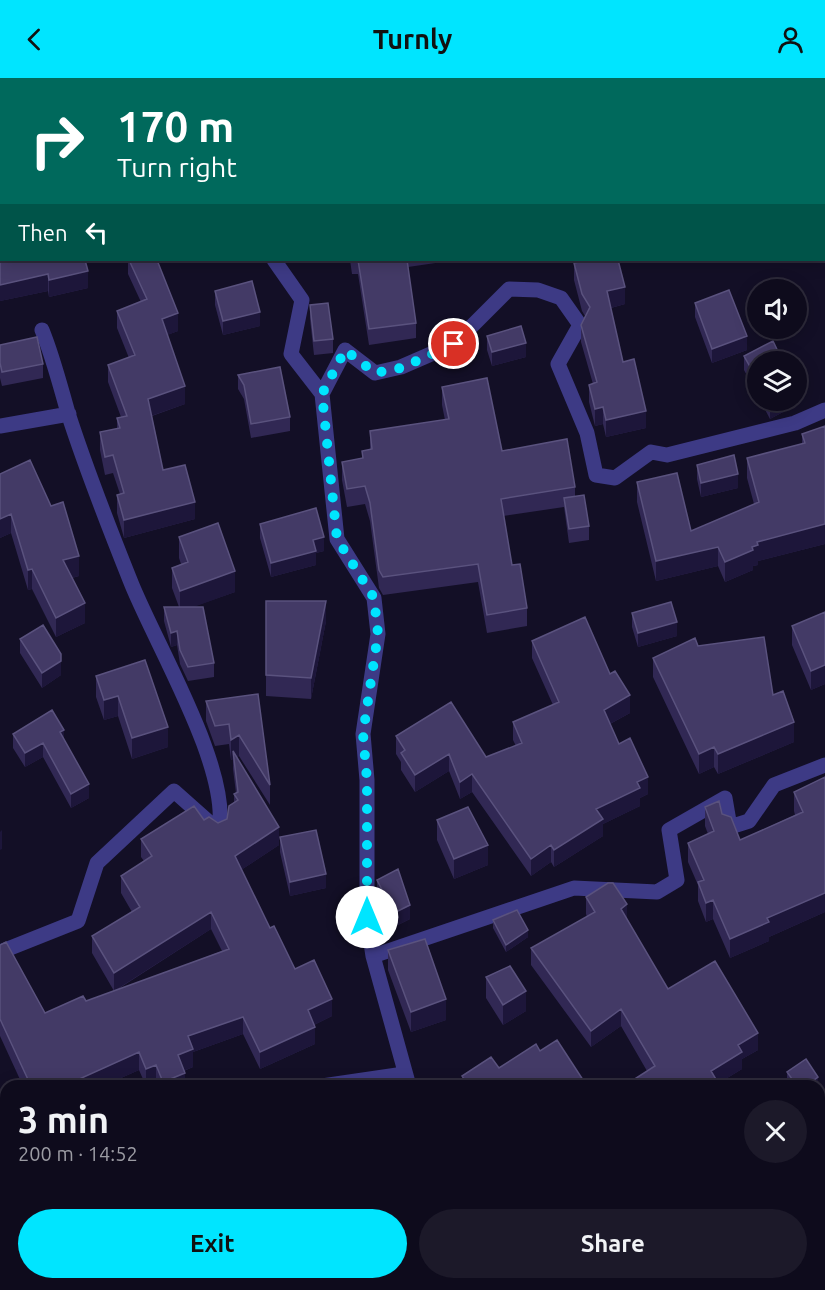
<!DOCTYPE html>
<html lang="en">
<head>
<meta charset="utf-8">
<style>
	body { margin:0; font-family:Ubuntu,sans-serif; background:#1c1929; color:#f1f3f6; height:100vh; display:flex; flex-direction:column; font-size:22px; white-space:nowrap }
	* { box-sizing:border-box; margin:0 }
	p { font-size:20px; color:#9b9ba3 }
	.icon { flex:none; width:33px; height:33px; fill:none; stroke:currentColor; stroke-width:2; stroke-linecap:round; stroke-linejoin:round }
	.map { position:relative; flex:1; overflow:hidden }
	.panel { position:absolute; left:0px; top:1002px; width:825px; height:210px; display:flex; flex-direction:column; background:#0e0b1c; border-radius:18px 18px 0 0; box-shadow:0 3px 15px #0003,0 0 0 2px #2e2b3b }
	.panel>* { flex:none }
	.guide { position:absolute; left:0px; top:0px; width:825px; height:183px; box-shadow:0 3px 15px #0003,0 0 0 2px #2e2b3b; background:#00695c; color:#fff; overflow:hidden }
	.controls { position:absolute; left:747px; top:201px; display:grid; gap:12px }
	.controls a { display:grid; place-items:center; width:60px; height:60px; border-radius:50%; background:#0e0b1c; box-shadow:0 3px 15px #0003,0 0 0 2px #2e2b3b; font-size:30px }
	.pin { position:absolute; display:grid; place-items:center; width:51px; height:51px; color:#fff; margin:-26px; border:3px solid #fff; border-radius:50%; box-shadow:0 2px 6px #0007 }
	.me { position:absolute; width:66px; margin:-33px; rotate:0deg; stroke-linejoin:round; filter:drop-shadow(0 0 4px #0008) }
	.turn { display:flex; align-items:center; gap:21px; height:126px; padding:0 18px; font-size:27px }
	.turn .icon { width:78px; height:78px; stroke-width:2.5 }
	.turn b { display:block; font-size:42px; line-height:51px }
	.then { display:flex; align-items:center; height:57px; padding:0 18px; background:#0003; gap:12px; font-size:22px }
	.round { display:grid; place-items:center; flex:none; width:63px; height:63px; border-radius:32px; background:#1c1929 }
	.overview { display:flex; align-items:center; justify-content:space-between; height:102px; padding:0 18px }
	h1 { font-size:36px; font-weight:700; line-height:45px }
	.action { display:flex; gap:12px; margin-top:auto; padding:12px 18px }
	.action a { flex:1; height:69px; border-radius:36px; background:#00e5ff; color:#111; font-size:24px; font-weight:700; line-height:69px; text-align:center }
	.action a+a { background:#1c1929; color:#f1f3f6 }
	header { display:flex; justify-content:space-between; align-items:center; height:78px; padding:0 18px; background:#00e5ff; color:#111; font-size:27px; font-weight:700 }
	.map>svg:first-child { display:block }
</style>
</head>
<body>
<header><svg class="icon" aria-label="back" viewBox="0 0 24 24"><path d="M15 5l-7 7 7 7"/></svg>Turnly<svg class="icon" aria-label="person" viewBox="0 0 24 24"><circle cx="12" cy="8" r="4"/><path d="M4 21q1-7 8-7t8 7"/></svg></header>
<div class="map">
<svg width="825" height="1212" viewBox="0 0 825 1212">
	<rect width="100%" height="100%" fill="#130f26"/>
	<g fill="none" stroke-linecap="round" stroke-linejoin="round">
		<path stroke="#3d3a85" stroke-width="15" d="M158 0V2
			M244 2 245 0
			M274 182 302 222 291 276 322 316 337 461 374 520 378 556 363 656 367 702V839L373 878 409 1008
			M322 316 345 272 375 295 401 289 454 266 509 211 538 212 561 220 580 247 558 286 587 355 596 397 615 400 651 374 667 377 795 345 825 332
			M0 348 69 336
			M0 874 78 843 97 785 174 713 219 753C231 690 154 564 130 502 108 447 86 391 68 335 60 307 53 279 42 252
			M373 878 574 810 657 814 677 802 669 752 725 720 730 749 749 743 774 707 825 687
			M322 1008 404 996
			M0 1023 6 1035
			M98 1206 101 1212
			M489 1206 492 1212"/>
		<path stroke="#00e5ff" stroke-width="4.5" stroke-dasharray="9 8" stroke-linecap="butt" d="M819 1121 825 1118
			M664 1212 675 1206"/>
	</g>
	<path fill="#312854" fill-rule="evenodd" d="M432 0H478V2H433Z
		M593 0H634V2H594Z
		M824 79H825V138L824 122Z
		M0 173 88 210 49 219 48 213 0 223Z
		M128 182H157L178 253 167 257 185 326 152 338 163 392 195 441 124 460 117 435V417L120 416 113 395 105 397 100 372V354L117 351V340L121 339 108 304V287L129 280 117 250V233L141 224 128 196Z
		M350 182H456L408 189 416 245V260L369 267 358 196H352Z
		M574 185 625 226 611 230 623 284 646 350 606 359 603 346 595 348 589 324V307L593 306 581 264V247L585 238 582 233 574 202Z
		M215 213 260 248 223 257 215 227Z
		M695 225 747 272 712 285 695 239Z
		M310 227 333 261V275L314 277 310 241Z
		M487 258 526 279 492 288 487 272Z
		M0 267 43 286V300L2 308 0 300Z
		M744 278 758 284V318L744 292Z
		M238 297 290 339V353L251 360 244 321 238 311Z
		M442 309 502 373 575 409V418L589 448V462L569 465 564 429 503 438 512 487 527 530V548L487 555 478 504 383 517 379 510 370 443 365 426 347 429 342 402V384L362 380V373L370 372V353L445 342 442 327Z
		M760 322H796L798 326 770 341Z
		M825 348V466L758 483V487L753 488V492L725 504 718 488 656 503 637 424V404L691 453 754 426 747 400V380L802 366V356Z
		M697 387 738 410 701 419 697 401Z
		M0 396 79 498 72 500 85 545 56 559 32 511 28 512 11 455 0 460Z
		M260 446 324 473 316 475V487L271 499 260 460Z
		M179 459 235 514 192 529 214 585V599L188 603 180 586 177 567 171 569 164 543V529H179L172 510V490L181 486 179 480Z
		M266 523 326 543 311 621 266 618Z
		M825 534V606L811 612 792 567V548Z
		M632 535 677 558 638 569 632 549Z
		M20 561 61 597 42 610 20 575Z
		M532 563 610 596 630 635 610 646 619 666 648 716 640 720V728L603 746V758L554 789 551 784 531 798 472 714 460 721 449 693 415 714 401 692V684L396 676V658L486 679 516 668 513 662V644L553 627 532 580Z
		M698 568 773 617 794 664 718 696 714 689 699 696 653 599V580Z
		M145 582 168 669 132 681 118 638 104 642 96 619V598Z
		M258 616 270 707V727L239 678 236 679 279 767 241 792 270 850 295 891 332 938 314 947 315 966 260 991 243 956 193 974V989L184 993 185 1008H157L156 1005 146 1008 139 992 103 1008H23L0 958V867L45 935 86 923 114 913 92 875V858L132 834 121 815V798L144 783 141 779V761L204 742 218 745 227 741 234 724V716L236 715 233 691V681L231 682 229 666 215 668 206 643V623ZM211 851 222 873 115 913Z
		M13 656 64 661 89 720 71 730 43 679 25 689 13 670Z
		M825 699V834L769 859V863L730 880 713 841 706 844 698 823V807L688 784V765L708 756 705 748V729L722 736 740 762 795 737 794 733V714Z
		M437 742 488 787 454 801 437 762Z
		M280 759 326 810 290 818 280 774Z
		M377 802 410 841 394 849 377 816Z
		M586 819 627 841 668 911 758 972 742 981V991L719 1005 720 1008H630V1004L647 993 621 948 591 969 531 887V870L587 839 586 836Z
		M493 842 528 859 506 874 493 850Z
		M388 872 446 942 411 954 388 892Z
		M486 899 526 933 503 947 486 920Z
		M540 973 587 1008H462V998L499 990Z
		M787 994 818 1006 816 1008H792L787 1001Z
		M144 1206H193L196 1212H146Z
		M379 1206H448V1207L441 1212H383Z"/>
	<path fill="#1d163a" d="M174 0H190L188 2H174Z
		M2 60V76L0 77V61Z
		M88 193V210L49 219V202Z
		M48 196V213L0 223V207Z
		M625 209V226L607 231V213Z
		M260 234V248L223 257V243Z
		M178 235V253L162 259V241Z
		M747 258V272L712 285V271Z
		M526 265V279L492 288V274Z
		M185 308V326L148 339V321Z
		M798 312V326L770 341V327L778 322H796V313Z
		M603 329V346L595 348V331Z
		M646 333V350L606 359V342Z
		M738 396V410L701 419V405Z
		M195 424V441L124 460V442Z
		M11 436V455L0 460V441Z
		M825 446V466L758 483V487L753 488V492L725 504V484L752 469 757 464Z
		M324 459V473L316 475V487L271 499V485L313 462Z
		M718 469V488L656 503V483Z
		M79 478V498L63 502V482Z
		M32 491V511L28 512V492Z
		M235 493V514L180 534V513Z
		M326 523V543L311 621V600Z
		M85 525V545L56 559V540Z
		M677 544V558L638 569V555Z
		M177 553V567L171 569V555Z
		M61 583V597L42 610V595Z
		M825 587V606L811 612V593Z
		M630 617V635L604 649V632Z
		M118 618V638L104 642V622Z
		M794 644V664L718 696V676Z
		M168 649V669L132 681V660Z
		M64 652V666L60 654Z
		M239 657V678L234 681 233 673V681L231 682V662Z
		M43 665V679L25 689V675Z
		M714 669V689L699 696V676Z
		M449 676V693L415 714V697Z
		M472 696V714L460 721V704Z
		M648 699V716L640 720V728L603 746V758L554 789V772L596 731 637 704Z
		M89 706V720L71 730V716Z
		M279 749V767L235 796V778Z
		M2 752V771L0 772V754Z
		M488 767V787L454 801V781Z
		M551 767V784L531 798V781Z
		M326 796V810L290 818V804Z
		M825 815V834L769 859V863L730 880V861L767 840Z
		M713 822V841L706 844V825Z
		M627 826V843L621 831Z
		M410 827V841L394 849V835Z
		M211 834V851L114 913V895Z
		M528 852V859L506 874V867Z
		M526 913V933L503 947V927Z
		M332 921V938L308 950V932Z
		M446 921V942L411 954V934Z
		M621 931V948L591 969V953Z
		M243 939V956L193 974V989L178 995V977L188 958Z
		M315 949V966L260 991V974Z
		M758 955V972L742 981V991L714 1008 711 993 738 967Z
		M139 974V992L103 1008H64Z
		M156 987V1005L146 1008V991Z
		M185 995V1008H163V1004Z
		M818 999V1006L816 1008H806Z
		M420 1206H448V1207L441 1212H410Z"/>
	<path fill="#433a66" stroke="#5a527e" stroke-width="1.5" d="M293 0H332V2H276Z
		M653 0H758L759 2H653Z
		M0 24 2 26V60L0 61Z
		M824 79H825V121L824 106Z
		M0 173H2V182H85L88 193 49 202 48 196 0 207Z
		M129 182H157L178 235 162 241 185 308 148 321 163 392 185 387 195 424 124 442 117 417 124 415 113 377 105 379 100 354 120 350 117 340 127 338 108 287 135 277 117 233 147 221Z
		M358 182H407L416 245 369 251Z
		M589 182H618L625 209 607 213 623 284 634 281 646 333 606 342 603 329 595 331 589 307 597 304 581 247 590 229 582 216 574 185Z
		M252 203 260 234 223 243 215 213Z
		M729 212 747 258 712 271 695 225Z
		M328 225 333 261 314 263 310 227Z
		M521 248 526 265 492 274 487 258Z
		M37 259 43 286 2 294 0 285V267Z
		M773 263 783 284H758V303L744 278Z
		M280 289 290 339 251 346 244 307 238 297Z
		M487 300 502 373 567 361 575 409 501 421 512 487 520 486 527 530 487 537 478 486 383 499 379 492 370 425 365 408 347 411 342 384 363 380 362 373 372 371 370 353 449 341 442 309Z
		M768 322H778L770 327Z
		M825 348V446L757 464 758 467 752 469 753 472 725 484 718 469 656 483 637 404 677 395 691 453 759 424 747 380 805 365 802 356Z
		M734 377 738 396 701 405 697 387Z
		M30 382 51 428 63 424 79 478 63 482 85 525 56 540 32 491 28 492 11 436 0 441V396Z
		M584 417 589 448 569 451 564 420Z
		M316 430 324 459 313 462 316 473 271 485 260 446Z
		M218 445 235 493 180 513 172 490 188 484 179 459Z
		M266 523H326L311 600 266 597Z
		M671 524 677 544 638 555 632 535Z
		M164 529H203L214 585 188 589 180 572 177 553 171 555Z
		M825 534V587L811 593 792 548Z
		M585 539 610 596 615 593 630 617 604 632 619 666 630 660 648 699 637 704 640 710 596 731 603 741 554 772 551 767 531 781 472 696 460 704 449 676 415 697 401 675 405 672 396 658 451 624 486 679 522 665 513 644 559 624 532 563Z
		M43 547 61 576V583L42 595 20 561Z
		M764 559 773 617 783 613 794 644 718 676 714 669 699 676 653 580 695 560 698 568Z
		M145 582 168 649 132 660 118 618 104 622 96 598Z
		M258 616 270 707 239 657 231 662 229 646 215 648 206 623Z
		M52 632 64 652 60 654 89 706 71 716 43 665 25 675 13 656Z
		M233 673 279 749 235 778 270 850 274 848 295 891 314 882 332 921 308 932 315 949 260 974 243 939 188 958 193 971 178 977 185 995 163 1004 156 987 146 991 139 974 64 1008H31L0 941V867L6 864 45 935 83 918 86 923 229 871 211 834 114 895 92 858 140 829 121 798 152 778 141 761 194 728 204 742 209 739 218 745 227 741 229 728 238 722 234 716 238 714Z
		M825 699V815L767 840 769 844 730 861 713 822 706 825 698 804 704 802 688 765 714 753 705 729 719 723 722 736 731 739 740 762 803 734 794 714Z
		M468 729 488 767 454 781 437 742Z
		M316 752 326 796 290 804 280 759Z
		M398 791 410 827 394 835 377 802Z
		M608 805H613L627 826 621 831 668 911 715 883 758 955 738 967 742 974 711 993 720 1008H633L630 1004 655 988 621 931 591 953 531 870 595 834 586 819Z
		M517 832 528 852 506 867 493 842Z
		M425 861 446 921 411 934 388 872Z
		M510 888 526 913 503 927 486 899Z
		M557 962 587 1008H465L468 1006 462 998 491 979 499 990 536 966 540 973Z
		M806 981 818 999 806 1008H797L787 994Z
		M5 1090 6 1091V1206H48L52 1212H20L19 1210 15 1212H0V1093Z
		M150 1206H193L196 1212H152Z
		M391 1206H420L410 1212H395Z"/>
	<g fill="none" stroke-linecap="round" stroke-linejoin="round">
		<path stroke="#00e5ff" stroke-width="10" stroke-dasharray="0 18" d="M367 839V702L363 656 378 556 374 520 337 461 322 316 345 272 375 295 401 290 454 266"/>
	</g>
</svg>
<div class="controls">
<a><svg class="icon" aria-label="sound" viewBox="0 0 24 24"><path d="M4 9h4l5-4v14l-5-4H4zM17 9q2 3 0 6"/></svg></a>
<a><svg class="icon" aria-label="layers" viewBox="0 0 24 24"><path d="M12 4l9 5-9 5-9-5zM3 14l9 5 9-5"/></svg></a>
</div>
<div class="pin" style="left:454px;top:266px;background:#d93025"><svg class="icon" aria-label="arrive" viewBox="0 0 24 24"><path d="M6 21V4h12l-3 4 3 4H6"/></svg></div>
<svg class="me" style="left:367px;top:839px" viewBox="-20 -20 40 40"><circle r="19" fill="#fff"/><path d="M0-13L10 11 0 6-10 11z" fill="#00e5ff"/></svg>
<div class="guide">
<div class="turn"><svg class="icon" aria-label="right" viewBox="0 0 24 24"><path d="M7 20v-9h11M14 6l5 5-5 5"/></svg><div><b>170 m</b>Turn right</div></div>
<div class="then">Then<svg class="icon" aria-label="left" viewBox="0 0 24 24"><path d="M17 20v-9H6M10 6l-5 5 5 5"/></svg></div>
</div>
<section class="panel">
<div class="overview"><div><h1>3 min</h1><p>200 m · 14:52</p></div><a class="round"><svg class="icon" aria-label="close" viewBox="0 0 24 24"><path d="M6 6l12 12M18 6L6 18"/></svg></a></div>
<div class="action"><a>Exit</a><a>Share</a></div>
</section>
</div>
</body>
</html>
